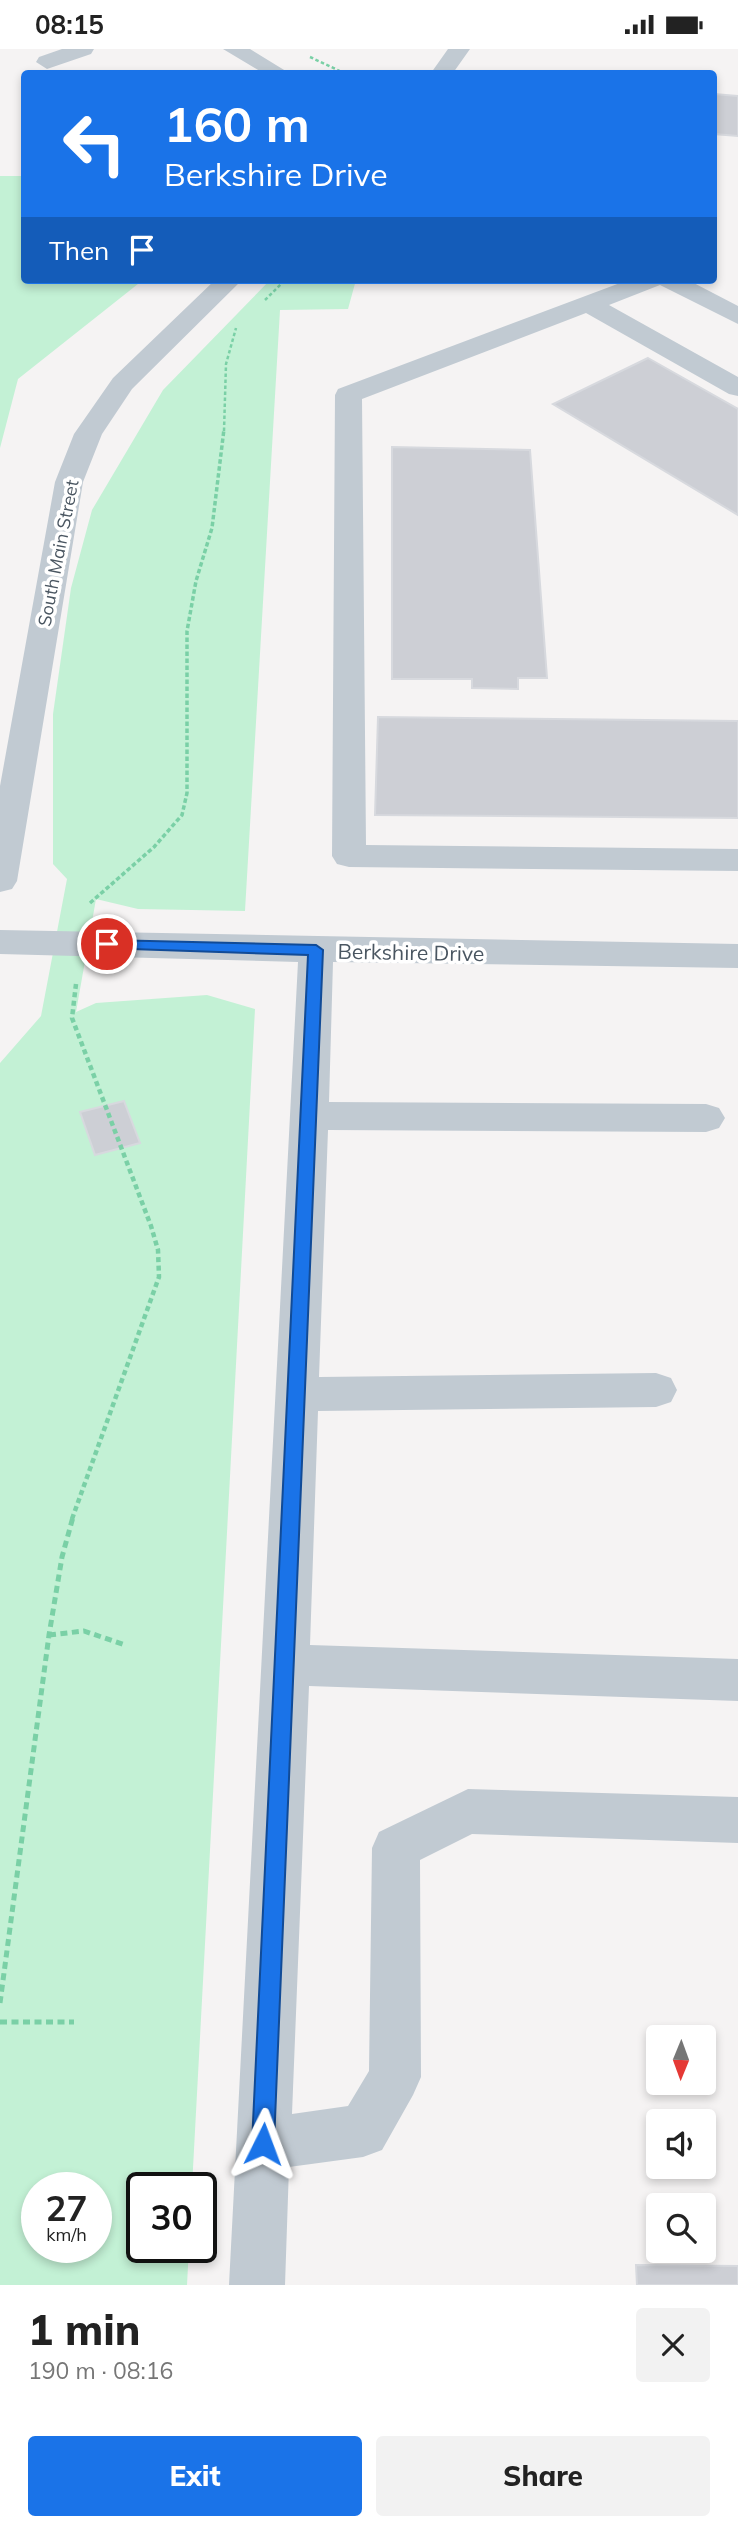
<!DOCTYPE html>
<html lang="en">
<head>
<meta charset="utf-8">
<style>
	body { margin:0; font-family:Mulish,sans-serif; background:#f2f2f2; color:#222; height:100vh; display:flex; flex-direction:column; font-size:26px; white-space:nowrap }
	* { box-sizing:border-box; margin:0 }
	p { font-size:23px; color:#767676 }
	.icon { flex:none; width:38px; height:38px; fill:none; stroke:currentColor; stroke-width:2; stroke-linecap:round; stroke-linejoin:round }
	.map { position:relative; height:2236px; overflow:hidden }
	.sheet { display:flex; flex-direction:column; background:#fff; flex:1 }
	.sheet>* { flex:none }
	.banner { position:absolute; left:21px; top:21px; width:696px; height:214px; border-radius:7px; box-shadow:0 4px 10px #0003; background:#1a73e8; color:#fff; overflow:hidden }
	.needle { width:46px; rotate:181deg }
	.buttons { position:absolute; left:646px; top:1976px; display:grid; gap:14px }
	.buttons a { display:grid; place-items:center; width:70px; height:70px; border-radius:7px; background:#fff; box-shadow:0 4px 10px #0003; font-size:35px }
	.speed { position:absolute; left:21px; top:2123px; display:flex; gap:14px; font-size:35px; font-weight:700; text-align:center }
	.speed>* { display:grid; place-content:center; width:91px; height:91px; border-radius:50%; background:#fff; box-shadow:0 4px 10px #0003; line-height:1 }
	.speed small { font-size:18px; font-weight:400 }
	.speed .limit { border:4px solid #111; border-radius:10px; background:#fff; color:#111 }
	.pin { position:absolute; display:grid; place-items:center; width:60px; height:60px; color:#fff; margin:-30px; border:4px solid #fff; border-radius:50%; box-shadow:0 2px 7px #0007 }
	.me { position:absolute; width:77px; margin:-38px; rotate:3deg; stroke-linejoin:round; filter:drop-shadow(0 0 5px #0008) }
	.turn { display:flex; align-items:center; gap:24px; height:147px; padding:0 28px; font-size:32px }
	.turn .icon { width:91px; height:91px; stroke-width:2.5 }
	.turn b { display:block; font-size:49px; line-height:60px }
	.then { display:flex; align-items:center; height:66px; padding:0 28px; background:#0003; gap:14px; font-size:26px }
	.round { display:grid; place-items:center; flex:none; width:74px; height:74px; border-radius:7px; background:#f2f2f2 }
	.head { display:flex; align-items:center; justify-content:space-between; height:119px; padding:0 28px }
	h1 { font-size:42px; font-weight:800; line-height:52px }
	.cta { display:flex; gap:14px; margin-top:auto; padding:14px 28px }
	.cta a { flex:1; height:80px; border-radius:7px; background:#1a73e8; color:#fff; font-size:28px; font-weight:800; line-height:80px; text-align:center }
	.cta a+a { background:#f2f2f2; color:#222 }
	.status { display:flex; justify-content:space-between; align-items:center; height:49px; padding:0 35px; background:#fff; direction:ltr }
	.status svg { height:19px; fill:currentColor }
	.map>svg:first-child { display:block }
</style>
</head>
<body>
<div class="status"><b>08:15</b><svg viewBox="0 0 49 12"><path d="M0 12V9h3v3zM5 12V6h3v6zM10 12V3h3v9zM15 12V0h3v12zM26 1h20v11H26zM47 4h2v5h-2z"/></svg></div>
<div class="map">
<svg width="738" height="2236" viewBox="0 0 738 2236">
	<rect width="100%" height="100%" fill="#f5f3f3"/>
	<path fill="#c3f1d5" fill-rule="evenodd" d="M0 127H24V231H143L18 330 0 399Z
		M270 231H356L348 260 280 261 245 862 138 860 96 850 76 963 96 954 207 946 255 960 192 2138H142V2198H189L187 2236H0V1014L41 967 67 830 53 815V665L71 539 92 461 163 341ZM37 2138H96V2198H37Z"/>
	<path fill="#cdcfd5" stroke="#d7d9de" stroke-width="2" d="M714 45 738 47V87L714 85Z
		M648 309 738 360V466L553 355Z
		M392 398 530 401 547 629H518V640L472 639V630H392Z
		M378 668 738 672V769L375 766Z
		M124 1052 140 1094 95 1106 80 1063Z
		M636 2216 738 2217V2236H637Z"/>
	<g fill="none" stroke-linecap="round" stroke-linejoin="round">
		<path stroke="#7ad0a6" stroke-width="2.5" stroke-dasharray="3.5 2.5" stroke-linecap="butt" d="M310 8 344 24
			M265 251 285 231
			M224 382 226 315 236 279"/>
		<path stroke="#7ad0a6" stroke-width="3.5" stroke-dasharray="4.5 2.5" stroke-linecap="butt" d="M90 854 154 798 182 766 187 744V582L196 532 212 479 224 380"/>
		<path stroke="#7ad0a6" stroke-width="4.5" stroke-dasharray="5 3.5" stroke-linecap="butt" d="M72 1470 159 1228 158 1201 151 1177 72 969 76 935"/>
		<path stroke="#7ad0a6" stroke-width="5" stroke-dasharray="7 4.5" stroke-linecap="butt" d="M49 1586 84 1582 125 1596
			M0 1954 49 1586 62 1508 73 1468
			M0 1973H74"/>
		<path fill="#c1cad2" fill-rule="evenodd" d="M62 0H94L91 5 47 20 36 13 39 8Z
			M223 0H250L289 24H263Z
			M448 0H470L453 24H431Z
			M215 231H242L132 340 102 385 83 433 17 832 12 840 0 843V737L55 433 74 385 113 329Z
			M628 231H688L738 257V275L660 236 609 256 738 328V347L729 345 586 264 362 350 366 796 738 800V822L349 818 337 815 332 807 335 346 338 340Z
			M0 881 738 895V919L333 913 329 1053 706 1055 719 1059 725 1069 719 1079 706 1083 328 1081 319 1328 656 1324 671 1329 677 1341 671 1353 656 1358 318 1362 310 1596 738 1610V1652L309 1637 292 2065 348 2057 369 2022 372 1799 379 1783 468 1740 738 1748V1794L472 1785 420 1811 421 2028 413 2046 382 2101 363 2108 289 2118 285 2236H229L298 913 0 905Z"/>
	</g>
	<path fill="#1a73e8" stroke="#114b97" stroke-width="2" d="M107 891 316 896 323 901 274 2095 271 2103 263 2106 256 2103 252 2095 308 906 102 899 100 895Z"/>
	<g text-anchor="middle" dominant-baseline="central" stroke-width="7" stroke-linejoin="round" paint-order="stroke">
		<g font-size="18" fill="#4a5661" stroke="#fff">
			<text transform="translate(58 504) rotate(-79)">South Main Street</text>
		</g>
		<g font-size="21" fill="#4a5661" stroke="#fff">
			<text transform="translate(411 903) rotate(1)">Berkshire Drive</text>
		</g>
	</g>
</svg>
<div class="buttons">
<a><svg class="needle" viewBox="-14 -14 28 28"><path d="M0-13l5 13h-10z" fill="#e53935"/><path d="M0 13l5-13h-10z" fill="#767676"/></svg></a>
<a><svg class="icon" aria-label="sound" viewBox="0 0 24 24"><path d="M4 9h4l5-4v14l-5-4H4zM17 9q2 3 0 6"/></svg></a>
<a><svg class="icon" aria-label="search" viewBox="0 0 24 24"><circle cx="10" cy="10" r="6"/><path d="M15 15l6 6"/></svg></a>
</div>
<div class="speed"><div>27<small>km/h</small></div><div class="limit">30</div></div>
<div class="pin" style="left:107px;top:895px;background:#d93025"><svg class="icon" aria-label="arrive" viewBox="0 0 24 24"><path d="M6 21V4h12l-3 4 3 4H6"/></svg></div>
<svg class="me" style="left:263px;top:2095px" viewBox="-20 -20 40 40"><path d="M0-17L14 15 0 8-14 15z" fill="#1a73e8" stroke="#fff" stroke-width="4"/></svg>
<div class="banner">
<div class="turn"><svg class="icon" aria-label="left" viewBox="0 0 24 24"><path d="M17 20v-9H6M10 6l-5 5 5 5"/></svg><div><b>160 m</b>Berkshire Drive</div></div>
<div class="then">Then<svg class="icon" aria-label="arrive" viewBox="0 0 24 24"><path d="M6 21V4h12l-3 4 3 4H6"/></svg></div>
</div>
</div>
<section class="sheet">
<div class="head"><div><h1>1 min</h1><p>190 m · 08:16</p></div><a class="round"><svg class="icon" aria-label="close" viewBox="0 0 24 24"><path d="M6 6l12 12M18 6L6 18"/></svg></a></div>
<div class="cta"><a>Exit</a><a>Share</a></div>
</section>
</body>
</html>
